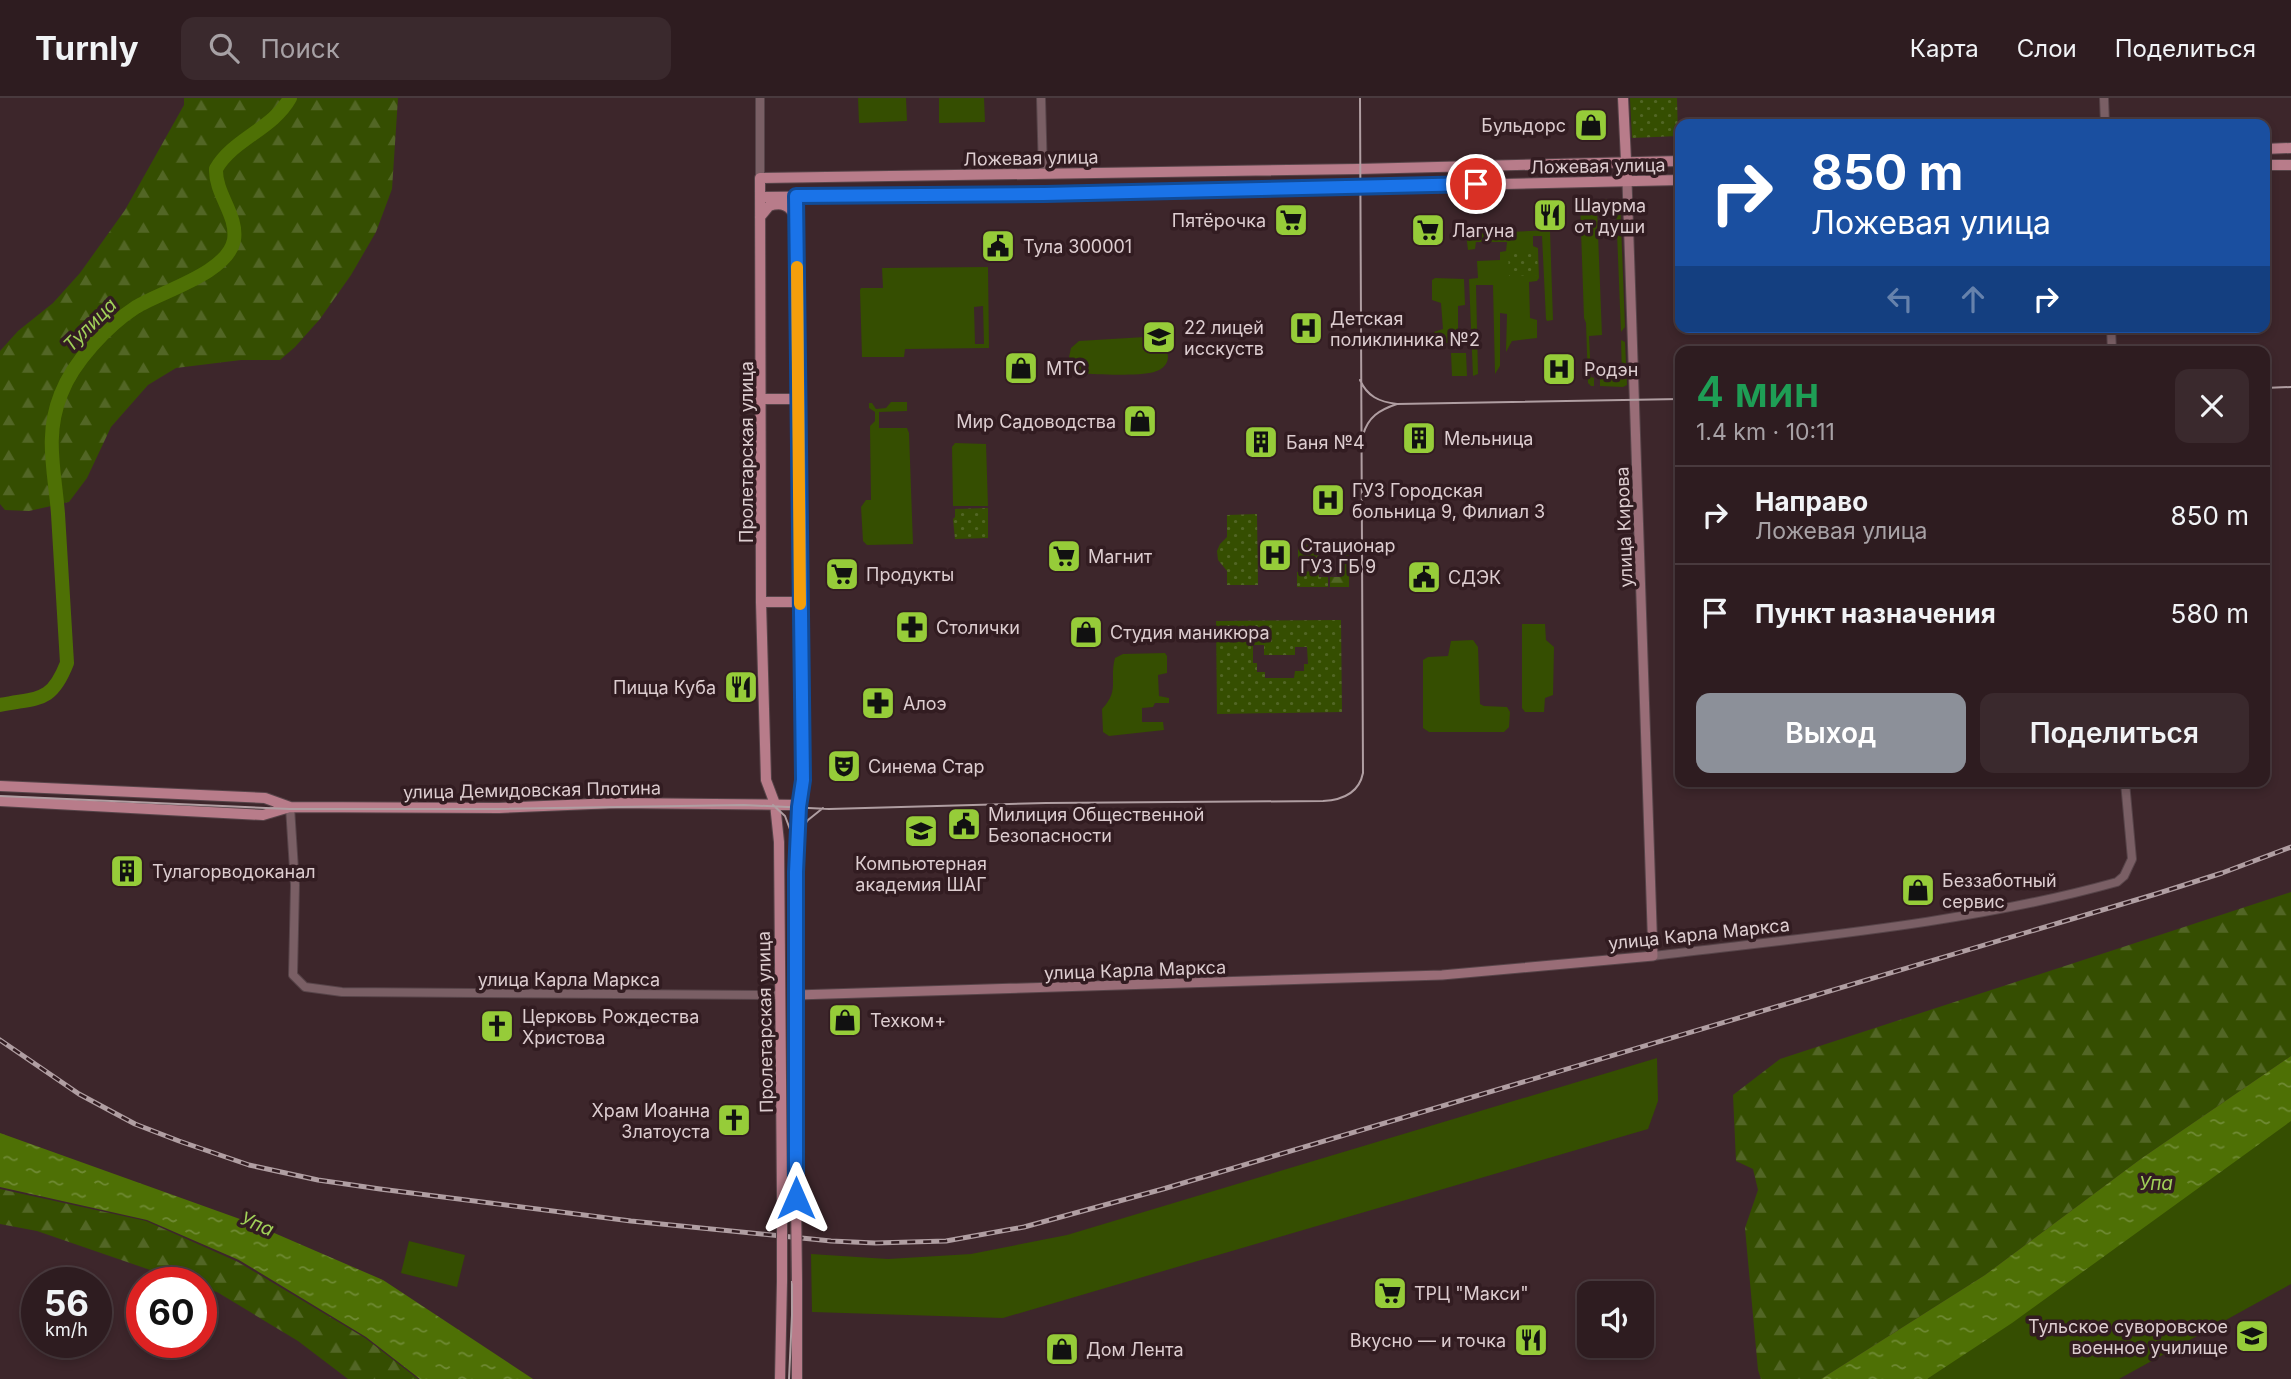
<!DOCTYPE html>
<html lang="ru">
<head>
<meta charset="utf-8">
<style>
	body { margin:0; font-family:Inter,sans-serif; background:#3a292d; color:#f1f3f6; height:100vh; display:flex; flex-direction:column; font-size:26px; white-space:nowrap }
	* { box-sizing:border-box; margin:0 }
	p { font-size:23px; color:#a7a1a5 }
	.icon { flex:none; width:38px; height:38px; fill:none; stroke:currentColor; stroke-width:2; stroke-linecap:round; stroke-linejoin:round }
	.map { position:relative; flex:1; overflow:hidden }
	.side { position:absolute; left:1675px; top:248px; width:595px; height:441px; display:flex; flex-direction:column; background:#2e1c20; border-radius:14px; box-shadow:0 4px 10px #0003,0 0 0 2px #493a3e }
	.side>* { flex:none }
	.top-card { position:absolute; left:1675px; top:21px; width:595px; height:214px; border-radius:14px; box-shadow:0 4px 10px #0003,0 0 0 2px #493a3e; background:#1a4fa0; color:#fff; overflow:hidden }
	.tools { position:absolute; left:1577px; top:1183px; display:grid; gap:14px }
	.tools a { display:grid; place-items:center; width:77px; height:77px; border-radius:14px; background:#2e1c20; box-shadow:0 4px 10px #0003,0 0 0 2px #493a3e; font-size:35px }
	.speed { position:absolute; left:21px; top:1169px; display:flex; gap:14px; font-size:35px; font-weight:700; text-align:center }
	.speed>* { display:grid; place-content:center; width:91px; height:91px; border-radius:50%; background:#2e1c20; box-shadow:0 4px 10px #0003,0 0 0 2px #493a3e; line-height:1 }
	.speed small { font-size:18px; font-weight:400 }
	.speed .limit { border:10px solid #d22; background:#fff; color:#111 }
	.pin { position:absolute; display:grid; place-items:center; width:60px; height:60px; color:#fff; margin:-30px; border:4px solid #fff; border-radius:50%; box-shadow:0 2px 7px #0007 }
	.me { position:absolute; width:77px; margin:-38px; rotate:0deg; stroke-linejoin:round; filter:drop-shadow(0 0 5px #0008) }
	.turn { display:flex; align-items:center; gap:24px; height:147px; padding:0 21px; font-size:32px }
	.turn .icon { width:91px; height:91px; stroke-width:2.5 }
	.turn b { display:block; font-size:49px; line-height:60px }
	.lanes { display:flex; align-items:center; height:66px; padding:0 21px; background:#0003; justify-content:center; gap:35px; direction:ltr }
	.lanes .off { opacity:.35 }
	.round { display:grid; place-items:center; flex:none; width:74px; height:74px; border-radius:14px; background:#3a292d }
	.head { display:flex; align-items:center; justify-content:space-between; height:119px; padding:0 21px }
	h1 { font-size:42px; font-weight:600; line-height:52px; color:#1e9e55 }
	.primary-button { display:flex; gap:14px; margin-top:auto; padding:14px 21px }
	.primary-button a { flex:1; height:80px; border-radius:14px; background:#8c9099; color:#fff; font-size:28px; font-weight:600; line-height:80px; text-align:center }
	.primary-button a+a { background:#3a292d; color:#f1f3f6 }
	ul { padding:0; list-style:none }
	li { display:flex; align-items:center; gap:21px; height:98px; padding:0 21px; border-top:2px solid #493a3e }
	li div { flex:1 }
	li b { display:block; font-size:26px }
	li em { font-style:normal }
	header { display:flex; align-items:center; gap:42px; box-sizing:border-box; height:98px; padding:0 35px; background:#2e1c20; border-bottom:2px solid #493a3e }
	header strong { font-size:33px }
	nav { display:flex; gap:38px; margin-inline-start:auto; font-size:24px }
	.search { width:490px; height:63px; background:#3a292d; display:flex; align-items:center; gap:18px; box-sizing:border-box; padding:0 24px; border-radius:14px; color:#a7a1a5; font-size:26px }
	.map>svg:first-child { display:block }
</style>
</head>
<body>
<header>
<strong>Turnly</strong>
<div class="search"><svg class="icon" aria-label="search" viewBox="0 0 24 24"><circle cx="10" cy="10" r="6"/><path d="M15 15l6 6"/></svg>Поиск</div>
<nav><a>Карта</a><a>Слои</a><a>Поделиться</a></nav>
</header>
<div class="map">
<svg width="2291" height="1281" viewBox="0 0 2291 1281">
	<defs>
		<pattern id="forest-firs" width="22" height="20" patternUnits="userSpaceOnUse" patternTransform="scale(1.75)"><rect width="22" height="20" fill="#354e01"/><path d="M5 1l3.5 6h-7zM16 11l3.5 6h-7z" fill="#526625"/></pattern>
		<pattern id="park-dots" width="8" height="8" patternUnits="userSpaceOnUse" patternTransform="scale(1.75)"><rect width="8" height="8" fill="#354e01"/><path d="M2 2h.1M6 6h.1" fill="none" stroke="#526625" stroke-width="1.8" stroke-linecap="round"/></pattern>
		<pattern id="water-ripples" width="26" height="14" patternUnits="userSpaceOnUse" patternTransform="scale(1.75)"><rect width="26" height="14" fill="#4e7005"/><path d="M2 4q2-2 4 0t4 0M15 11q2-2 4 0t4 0" fill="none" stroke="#6f8a34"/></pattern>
	</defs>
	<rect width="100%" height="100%" fill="#3d262b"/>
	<path fill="#354e01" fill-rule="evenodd" d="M858 0H906L907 23 859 25Z
		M939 0H984L985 24 939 25Z
		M1620 101 1625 229 1621 234 1616 110H1597L1602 237 1589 238 1591 279 1594 280V288H1591L1588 285 1586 225 1584 220 1580 103Z
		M1550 132 1553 222 1547 223 1546 221 1542 138H1533V148L1538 150 1539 180 1537 183 1529 184 1530 220 1537 222V240L1512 243 1506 254 1507 216 1500 215V268L1495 276 1493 187H1476L1478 276 1473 278 1469 181 1478 180 1477 163 1500 162V154L1506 153 1507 144H1476L1475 151 1468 152 1466 136Z
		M988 169 989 250 905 251 904 259H862L860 192 861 190H883L882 170ZM983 208 984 246H975L974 209Z
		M1435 180 1464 181 1465 207 1458 208V232L1465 233 1463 245H1435L1434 234 1443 231 1441 205 1432 202V182Z
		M1145 239C1170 241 1177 268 1154 274 1140 278 1097 277 1082 275L1075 271 1069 259 1071 250 1079 243Z
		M1621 242 1625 244 1627 287 1623 289 1600 288V279L1622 278Z
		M1451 255H1466L1467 278H1452Z
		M891 304H907V313L879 314V330H907L909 335 913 446 867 447 863 443 861 409 866 402H871L870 328 875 323V314L869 310V305H872L876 311 886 310Z
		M955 345 986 346 988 408H953L952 349Z
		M1522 526H1545L1546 542 1554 549 1553 597 1545 600 1544 614H1525L1522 610Z
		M1473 542 1478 549 1480 606 1484 608 1507 609 1510 614 1509 629 1504 634H1429L1423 630V562L1428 559 1448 558 1451 543Z
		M1165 555 1167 558V575L1158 577 1159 598 1169 600V605H1155L1153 609 1142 610V624H1163L1164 632 1109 638 1103 634 1102 611C1120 592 1109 582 1115 560L1123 556Z
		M1657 960 1658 1003 1648 1031 1003 1220 812 1214 811 1156 888 1161 971 1156 1067 1137Z
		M2291 1021V1186L2119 1281H1921Z
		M409 1143 465 1157 457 1189 401 1175Z"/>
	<path fill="url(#forest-firs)" d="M184 0H398L392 91 376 134 351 177 320 221 295 249 280 262H241L176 270 148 287 111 329 87 380 69 404 29 413 5 412 0 406V253L18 233 53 205 80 175 125 112 184 7Z
		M1349 446V489H1330V479H1342L1341 456H1319L1318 462H1304L1305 472H1298V447Z
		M2291 794V958L2142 1060 1985 1177 1821 1281H1761L1758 1272 1745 1130 1758 1092 1753 1071 1736 1063 1733 997 1780 961Z
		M0 1091 146 1123 238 1164 365 1240 418 1281H348L298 1243 217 1194 201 1189V1185H188L37 1133 0 1126Z"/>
	<path fill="url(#park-dots)" fill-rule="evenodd" d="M1630 0H1677L1678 38 1632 40Z
		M1537 153 1538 177 1509 178 1508 154Z
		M988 410V440L955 441 953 421 955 419V411Z
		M1257 416 1258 487H1227V473L1218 462 1217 453 1220 446 1227 439V417Z
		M1318 473 1319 479H1328V489H1297V474Z
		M1341 522 1342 614 1217 616 1216 523ZM1253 547H1264V557H1295V549H1307L1308 566H1304V573H1295L1294 580H1265V574H1257V565H1253Z"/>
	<path fill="url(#water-ripples)" d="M2291 958V1023L2012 1225 1927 1281H1821L1985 1177 2142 1060Z
		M0 1035 251 1125 383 1182 533 1281H420L366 1239 239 1162 147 1122 0 1089Z"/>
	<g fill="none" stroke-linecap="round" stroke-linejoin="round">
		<path stroke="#4e7005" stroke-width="14" d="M0 607C38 599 51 606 67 565 64 515 61 466 58 416 55 374 44 338 61 296 73 264 107 228 136 209 162 193 228 175 234 142 238 117 215 96 216 71 233 41 273 31 290 0"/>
		<g stroke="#574449" stroke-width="10">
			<path id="tertiary" d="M760 0V80
				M1041 0 1043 76
				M2104 0 2105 26
				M2111 229 2112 254
				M290 709 295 787 293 877 305 889 342 894 781 897
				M1653 858C1808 839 1966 826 2117 784L2124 778 2132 761 2125 684"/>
		</g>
		<g stroke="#574449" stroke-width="11">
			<path id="secondary" d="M796 897 1442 877 1653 858 1627 83"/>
		</g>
		<g stroke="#574449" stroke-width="12">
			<path id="primary" d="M1623 0 1627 83
				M2264 51 2291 50
				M2264 67H2291
				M796 98 803 682 799 710 796 774V1100
				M760 99 1044 96 1680 82
				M760 119 769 108C782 104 790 107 796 120
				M762 301H798
				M761 504H800
				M0 688 265 700 290 709
				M0 703 263 717 290 709 499 710 615 705 799 707
				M782 1100 779 744 775 706 766 682 761 504 760 80 1358 71 1680 63
				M780 1281 782 1183
				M797 1281V1183"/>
		</g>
		<use href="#tertiary" stroke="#7a5f65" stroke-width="8"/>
		<use href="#secondary" stroke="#996d77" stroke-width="9"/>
		<use href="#primary" stroke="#b87c8a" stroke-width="10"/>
		<path stroke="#b09ea2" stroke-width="2" d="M1360 282C1367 298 1379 304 1397 306L1680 301
			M2264 290 2291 289
			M1363 337C1368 319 1379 312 1397 306
			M0 698 290 711H499L744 707 829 711 1046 705 1323 703C1342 702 1359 695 1363 675L1360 0
			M773 707 785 718 791 734 792 1217 789 1281
			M791 746 808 722 823 710"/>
		<g stroke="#b09ea2" stroke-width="5">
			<path id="rail" d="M0 942 79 996 135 1026 179 1043 249 1067 318 1082 380 1091 631 1123 831 1143 875 1145 946 1143 1024 1129 1163 1091 2156 796 2222 775 2291 749"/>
		</g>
		<use href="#rail" stroke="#321c21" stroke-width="2.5" stroke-dasharray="8" stroke-linecap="butt"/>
		<g stroke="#574449" stroke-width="12" stroke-linecap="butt">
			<path id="primary-bridge" d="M782 1100V1183
				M796 1100 797 1183"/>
		</g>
		<use href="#primary-bridge" stroke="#b87c8a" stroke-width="10"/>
	</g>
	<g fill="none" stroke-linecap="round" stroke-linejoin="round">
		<g stroke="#114b97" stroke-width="18">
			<path id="route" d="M796 1100V774L799 709 803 682 796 98 1044 96 1476 86"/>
		</g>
		<use href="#route" stroke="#1a73e8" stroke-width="12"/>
		<path stroke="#f59e0b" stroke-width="12" d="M797 169 800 506"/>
	</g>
	<defs>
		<g id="shop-square" transform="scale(1.75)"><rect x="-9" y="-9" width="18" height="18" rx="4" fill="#96cc39" stroke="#321c21"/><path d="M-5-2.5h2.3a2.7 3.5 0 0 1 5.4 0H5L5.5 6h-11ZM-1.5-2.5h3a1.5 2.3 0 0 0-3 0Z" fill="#111"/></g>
		<g id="restaurant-square" transform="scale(1.75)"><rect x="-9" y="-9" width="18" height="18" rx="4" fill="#96cc39" stroke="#321c21"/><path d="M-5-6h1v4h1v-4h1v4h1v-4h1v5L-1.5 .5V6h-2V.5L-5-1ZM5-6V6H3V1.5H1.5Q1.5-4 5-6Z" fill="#111"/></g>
		<g id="supermarket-square" transform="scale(1.75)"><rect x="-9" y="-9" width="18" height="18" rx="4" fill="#96cc39" stroke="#321c21"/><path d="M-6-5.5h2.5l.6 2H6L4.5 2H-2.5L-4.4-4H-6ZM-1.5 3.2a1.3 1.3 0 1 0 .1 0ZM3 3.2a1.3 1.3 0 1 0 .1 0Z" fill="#111"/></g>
		<g id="civic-square" transform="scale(1.75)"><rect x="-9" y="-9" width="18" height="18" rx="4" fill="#96cc39" stroke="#321c21"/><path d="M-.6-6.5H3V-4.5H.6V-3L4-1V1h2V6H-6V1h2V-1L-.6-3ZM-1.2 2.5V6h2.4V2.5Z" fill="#111"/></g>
		<g id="hospital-square" transform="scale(1.75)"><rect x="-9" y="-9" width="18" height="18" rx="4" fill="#96cc39" stroke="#321c21"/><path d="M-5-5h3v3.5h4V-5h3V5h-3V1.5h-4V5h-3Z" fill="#111"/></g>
		<g id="school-square" transform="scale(1.75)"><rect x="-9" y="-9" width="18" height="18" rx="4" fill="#96cc39" stroke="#321c21"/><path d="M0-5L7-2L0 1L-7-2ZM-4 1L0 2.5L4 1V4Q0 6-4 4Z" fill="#111"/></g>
		<g id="building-square" transform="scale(1.75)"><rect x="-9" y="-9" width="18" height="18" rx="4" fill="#96cc39" stroke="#321c21"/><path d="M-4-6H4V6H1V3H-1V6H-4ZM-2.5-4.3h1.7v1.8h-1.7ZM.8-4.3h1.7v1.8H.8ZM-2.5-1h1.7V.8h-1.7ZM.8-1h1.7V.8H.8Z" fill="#111"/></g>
		<g id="pharmacy-square" transform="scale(1.75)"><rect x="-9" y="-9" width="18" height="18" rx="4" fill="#96cc39" stroke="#321c21"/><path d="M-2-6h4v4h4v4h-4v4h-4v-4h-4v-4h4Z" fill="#111"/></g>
		<g id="theatre-square" transform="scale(1.75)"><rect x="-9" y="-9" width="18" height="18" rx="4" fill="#96cc39" stroke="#321c21"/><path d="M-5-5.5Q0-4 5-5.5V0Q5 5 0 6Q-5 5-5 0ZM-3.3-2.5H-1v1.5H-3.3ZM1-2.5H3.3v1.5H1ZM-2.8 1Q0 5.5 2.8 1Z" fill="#111"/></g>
		<g id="church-square" transform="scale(1.75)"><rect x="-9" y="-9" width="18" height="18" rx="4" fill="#96cc39" stroke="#321c21"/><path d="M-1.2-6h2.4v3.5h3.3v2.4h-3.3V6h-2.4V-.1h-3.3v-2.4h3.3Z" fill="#111"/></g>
		<g id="university-square" transform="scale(1.75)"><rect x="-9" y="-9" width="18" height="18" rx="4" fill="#96cc39" stroke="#321c21"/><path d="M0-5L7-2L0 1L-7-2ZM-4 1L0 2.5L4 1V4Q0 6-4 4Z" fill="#111"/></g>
	</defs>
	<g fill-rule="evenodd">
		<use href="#shop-square" x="1591" y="27"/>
		<use href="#restaurant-square" x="1550" y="117"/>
		<use href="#supermarket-square" x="1291" y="122"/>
		<use href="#supermarket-square" x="1428" y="132"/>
		<use href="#civic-square" x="998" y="148"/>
		<use href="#hospital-square" x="1306" y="230"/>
		<use href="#school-square" x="1159" y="239"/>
		<use href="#shop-square" x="1021" y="270"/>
		<use href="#hospital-square" x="1559" y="271"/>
		<use href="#shop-square" x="1140" y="323"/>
		<use href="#building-square" x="1419" y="340"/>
		<use href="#building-square" x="1261" y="344"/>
		<use href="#hospital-square" x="1328" y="402"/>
		<use href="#hospital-square" x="1275" y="457"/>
		<use href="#supermarket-square" x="1064" y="458"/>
		<use href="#supermarket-square" x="842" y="476"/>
		<use href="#civic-square" x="1424" y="479"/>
		<use href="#pharmacy-square" x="912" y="529"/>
		<use href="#shop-square" x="1086" y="534"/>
		<use href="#restaurant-square" x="741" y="589"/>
		<use href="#pharmacy-square" x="878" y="605"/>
		<use href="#theatre-square" x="844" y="668"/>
		<use href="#civic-square" x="964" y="726"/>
		<use href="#school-square" x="921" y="733"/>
		<use href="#building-square" x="127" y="773"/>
		<use href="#shop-square" x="1918" y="792"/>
		<use href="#shop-square" x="845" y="922"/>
		<use href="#church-square" x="497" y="928"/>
		<use href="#church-square" x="734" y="1022"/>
		<use href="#supermarket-square" x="1390" y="1195"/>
		<use href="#university-square" x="2252" y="1238"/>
		<use href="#restaurant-square" x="1531" y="1242"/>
		<use href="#shop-square" x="1062" y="1251"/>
	</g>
	<g text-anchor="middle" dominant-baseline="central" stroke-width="7" stroke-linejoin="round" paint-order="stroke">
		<g font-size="18" fill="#ddcdd0" stroke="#321c21" text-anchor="start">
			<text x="1566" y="27" text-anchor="end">Бульдорс</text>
			<text x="1574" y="107">Шаурма<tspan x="1574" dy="21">от души</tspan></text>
			<text x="1266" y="122" text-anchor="end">Пятёрочка</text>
			<text x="1452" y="132">Лагуна</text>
			<text x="1023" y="148">Тула 300001</text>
			<text x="1330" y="220">Детская<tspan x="1330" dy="21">поликлиника №2</tspan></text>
			<text x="1184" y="229">22 лицей<tspan x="1184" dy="21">исскуств</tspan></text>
			<text x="1046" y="270">МТС</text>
			<text x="1584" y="271">Родэн</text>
			<text x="1116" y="323" text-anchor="end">Мир Садоводства</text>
			<text x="1444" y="340">Мельница</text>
			<text x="1286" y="344">Баня №4</text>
			<text x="1352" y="392">ГУЗ Городская<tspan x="1352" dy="21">больница 9, Филиал 3</tspan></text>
			<text x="1300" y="447">Стационар<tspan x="1300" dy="21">ГУЗ ГБ 9</tspan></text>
			<text x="1088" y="458">Магнит</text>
			<text x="866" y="476">Продукты</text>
			<text x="1448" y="479">СДЭК</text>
			<text x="936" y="529">Столички</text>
			<text x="1110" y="534">Студия маникюра</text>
			<text x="716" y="589" text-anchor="end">Пицца Куба</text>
			<text x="903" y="605">Алоэ</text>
			<text x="868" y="668">Синема Стар</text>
			<text x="988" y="716">Милиция Общественной<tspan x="988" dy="21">Безопасности</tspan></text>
			<text x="921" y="765" text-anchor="middle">Компьютерная<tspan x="921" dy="21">академия ШАГ</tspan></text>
			<text x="152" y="773">Тулагорводоканал</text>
			<text x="1942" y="782">Беззаботный<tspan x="1942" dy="21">сервис</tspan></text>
			<text x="522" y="918">Церковь Рождества<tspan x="522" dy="21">Христова</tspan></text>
			<text x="870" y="922">Техком+</text>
			<text x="710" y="1012" text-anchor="end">Храм Иоанна<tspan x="710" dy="21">Златоуста</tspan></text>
			<text x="1414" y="1195">ТРЦ "Макси"</text>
			<text x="2228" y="1228" text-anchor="end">Тульское суворовское<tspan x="2228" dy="21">военное училище</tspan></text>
			<text x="1506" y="1242" text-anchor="end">Вкусно — и точка</text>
			<text x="1086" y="1251">Дом Лента</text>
		</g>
		<g font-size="18" fill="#ddcdd0" stroke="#321c21">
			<text transform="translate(1031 60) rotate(-1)">Ложевая улица</text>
			<text transform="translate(1598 68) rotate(-1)">Ложевая улица</text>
			<text transform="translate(746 354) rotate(-90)">Пролетарская улица</text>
			<text transform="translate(1624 429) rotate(-92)">улица Кирова</text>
			<text transform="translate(532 692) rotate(-1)">улица Демидовская Плотина</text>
			<text transform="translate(1699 836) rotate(-6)">улица Карла Маркса</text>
			<text transform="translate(1135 872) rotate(-2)">улица Карла Маркса</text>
			<text x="569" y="881">улица Карла Маркса</text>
			<text transform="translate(765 924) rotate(-91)">Пролетарская улица</text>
		</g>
		<g font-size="19" font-style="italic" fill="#a1d159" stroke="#321c21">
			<text transform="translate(90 227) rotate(-45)">Тулица</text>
			<text x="2156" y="1085">Упа</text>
			<text transform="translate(257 1126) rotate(23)">Упа</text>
		</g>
	</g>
</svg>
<div class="tools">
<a><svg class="icon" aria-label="sound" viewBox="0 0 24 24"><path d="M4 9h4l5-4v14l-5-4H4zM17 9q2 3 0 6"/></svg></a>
</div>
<div class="speed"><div>56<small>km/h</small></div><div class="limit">60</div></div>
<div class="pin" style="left:1476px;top:86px;background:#d93025"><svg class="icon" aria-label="arrive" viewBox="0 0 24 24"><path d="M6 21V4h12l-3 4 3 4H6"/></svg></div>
<svg class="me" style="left:796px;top:1100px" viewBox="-20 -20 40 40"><path d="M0-17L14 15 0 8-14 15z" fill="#1a73e8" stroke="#fff" stroke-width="4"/></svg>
<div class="top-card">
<div class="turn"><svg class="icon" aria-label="right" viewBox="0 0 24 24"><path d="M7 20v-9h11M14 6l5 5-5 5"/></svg><div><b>850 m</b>Ложевая улица</div></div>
<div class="lanes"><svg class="icon off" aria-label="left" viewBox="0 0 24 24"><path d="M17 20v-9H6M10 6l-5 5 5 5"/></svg><svg class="icon off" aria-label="ahead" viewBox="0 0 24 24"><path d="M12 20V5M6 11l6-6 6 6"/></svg><svg class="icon" aria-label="right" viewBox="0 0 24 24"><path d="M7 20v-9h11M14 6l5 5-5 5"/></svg></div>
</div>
<section class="side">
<div class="head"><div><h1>4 мин</h1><p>1.4 km · 10:11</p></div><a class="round"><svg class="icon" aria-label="close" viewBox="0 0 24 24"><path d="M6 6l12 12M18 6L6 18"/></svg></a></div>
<ul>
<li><svg class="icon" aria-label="right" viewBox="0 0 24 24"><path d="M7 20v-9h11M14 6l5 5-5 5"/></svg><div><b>Направо</b><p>Ложевая улица</p></div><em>850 m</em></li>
<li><svg class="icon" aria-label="arrive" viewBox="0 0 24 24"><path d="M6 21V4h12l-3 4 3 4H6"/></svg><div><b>Пункт назначения</b></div><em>580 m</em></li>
</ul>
<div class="primary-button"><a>Выход</a><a>Поделиться</a></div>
</section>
</div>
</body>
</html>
